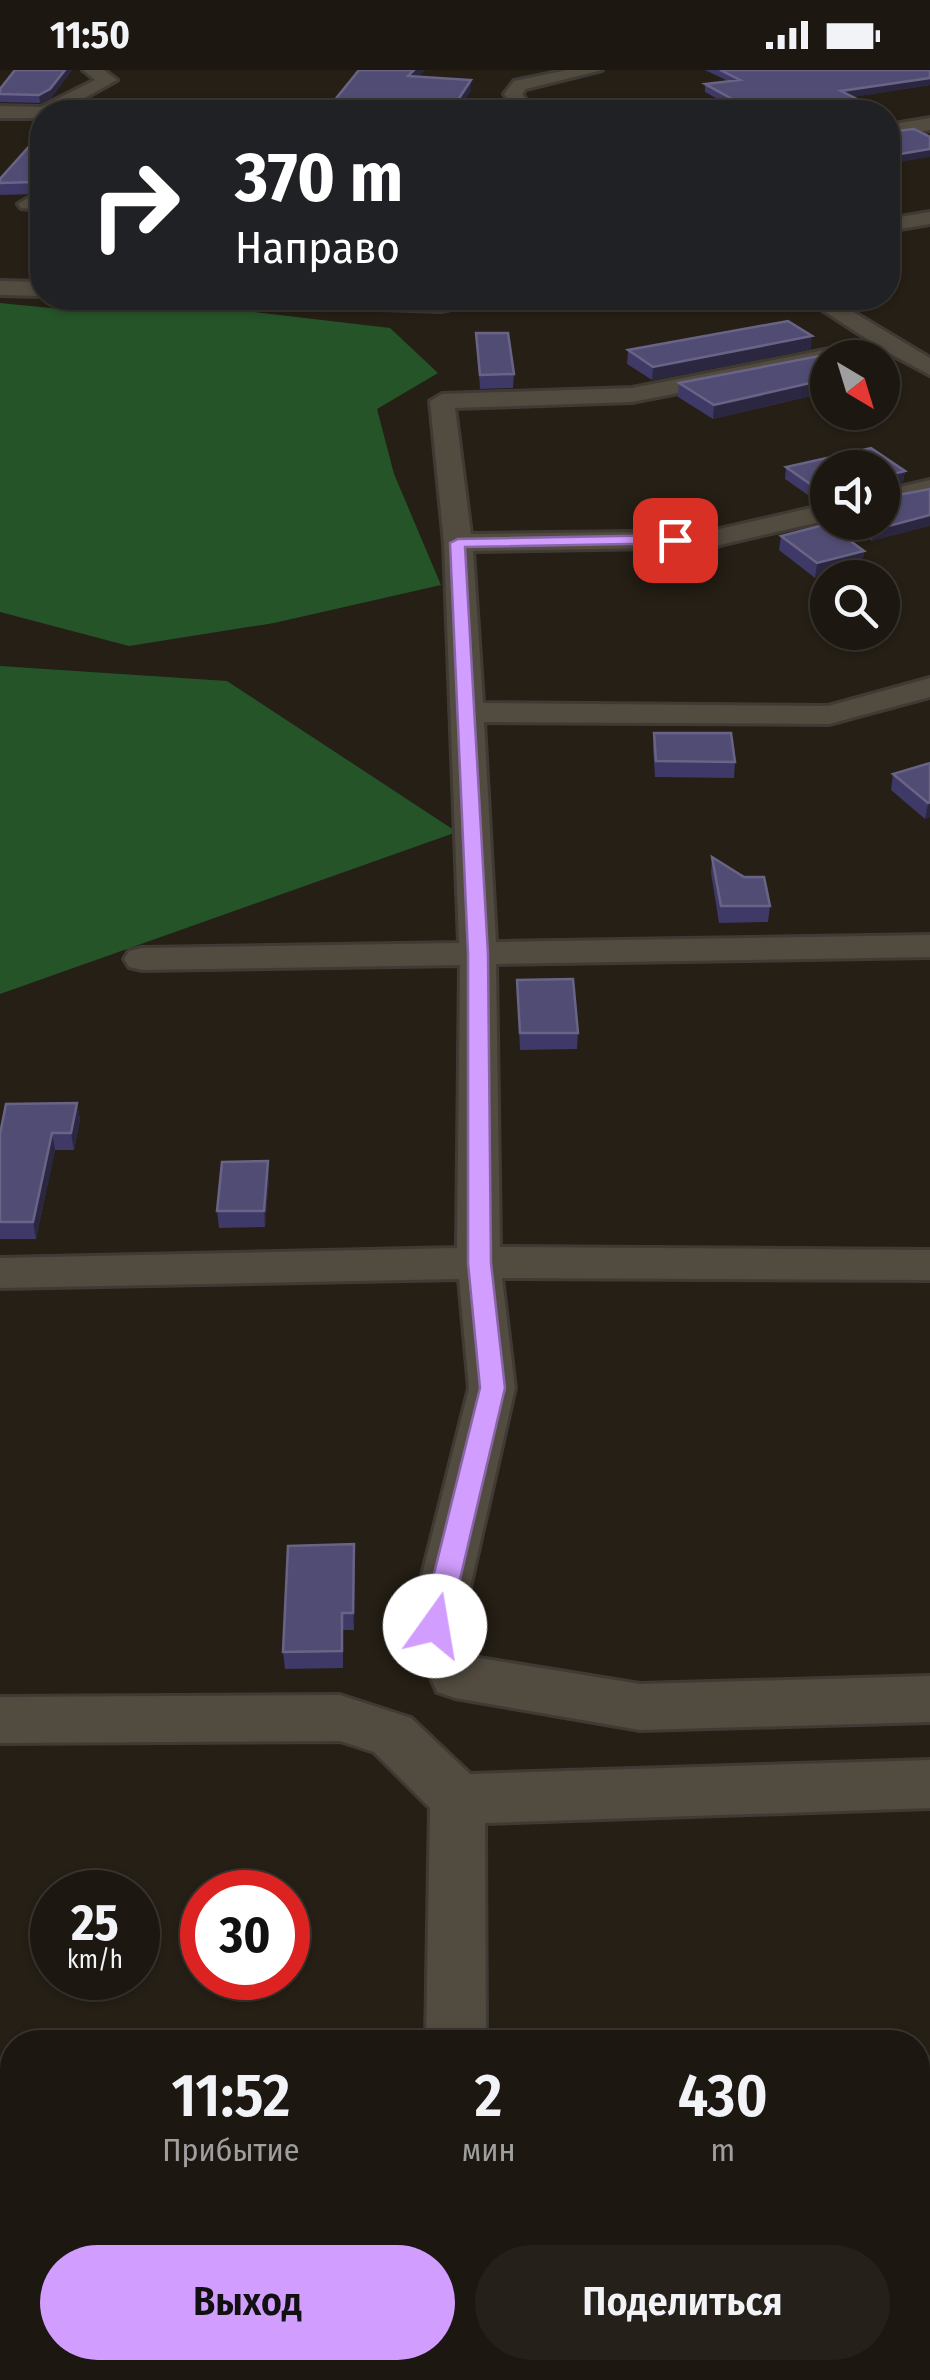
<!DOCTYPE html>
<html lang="ru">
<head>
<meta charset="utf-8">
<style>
	body { margin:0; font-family:"Fira Sans Condensed",sans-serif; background:#252019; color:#f1f3f6; height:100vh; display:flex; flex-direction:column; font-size:38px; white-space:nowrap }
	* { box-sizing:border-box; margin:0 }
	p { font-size:32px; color:#a09f9f }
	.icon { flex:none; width:55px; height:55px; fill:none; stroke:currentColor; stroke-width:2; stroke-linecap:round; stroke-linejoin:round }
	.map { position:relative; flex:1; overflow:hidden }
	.sheet { position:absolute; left:0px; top:1960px; width:930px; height:350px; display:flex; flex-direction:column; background:#1c1710; border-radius:40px 40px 0 0; box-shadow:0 2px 8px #0004,0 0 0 2px #3a3630 }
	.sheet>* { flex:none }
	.guide { position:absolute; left:30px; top:30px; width:870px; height:210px; border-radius:40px; box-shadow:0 2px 8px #0004,0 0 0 2px #3a3630; background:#202124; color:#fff; overflow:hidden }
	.needle { width:65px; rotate:142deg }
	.controls { position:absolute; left:810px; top:270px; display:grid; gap:20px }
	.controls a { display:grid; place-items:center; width:90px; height:90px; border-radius:50%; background:#1c1710; box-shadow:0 2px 8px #0004,0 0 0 2px #3a3630; font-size:50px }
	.speed { position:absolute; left:30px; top:1800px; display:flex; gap:20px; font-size:50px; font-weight:700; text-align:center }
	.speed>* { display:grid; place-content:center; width:130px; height:130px; border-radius:50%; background:#1c1710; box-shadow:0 2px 8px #0004,0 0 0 2px #3a3630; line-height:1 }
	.speed small { font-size:25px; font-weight:400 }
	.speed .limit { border:15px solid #d22; background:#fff; color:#111 }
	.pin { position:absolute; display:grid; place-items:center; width:85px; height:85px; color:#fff; margin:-42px; border-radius:20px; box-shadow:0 5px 15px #0006 }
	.me { position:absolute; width:110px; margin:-55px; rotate:13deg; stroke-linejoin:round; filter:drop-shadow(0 0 8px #0008) }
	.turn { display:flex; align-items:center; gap:35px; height:210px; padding:0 40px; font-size:45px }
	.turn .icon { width:130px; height:130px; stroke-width:2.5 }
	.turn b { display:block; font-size:70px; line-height:85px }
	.eta { display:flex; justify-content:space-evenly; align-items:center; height:170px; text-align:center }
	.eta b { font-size:60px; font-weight:600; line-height:70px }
	.cta { display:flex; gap:20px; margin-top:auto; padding:20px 40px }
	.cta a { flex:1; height:115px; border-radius:60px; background:#d19dfe; color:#111; font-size:40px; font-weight:600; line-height:115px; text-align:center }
	.cta a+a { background:#252019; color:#f1f3f6 }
	.status { display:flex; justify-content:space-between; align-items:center; height:70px; padding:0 50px; background:#1c1710; direction:ltr }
	.status svg { height:28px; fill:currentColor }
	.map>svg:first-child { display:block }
</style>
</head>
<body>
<div class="status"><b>11:50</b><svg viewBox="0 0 49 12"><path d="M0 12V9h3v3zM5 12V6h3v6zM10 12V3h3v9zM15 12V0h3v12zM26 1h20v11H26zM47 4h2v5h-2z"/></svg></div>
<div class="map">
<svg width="930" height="2310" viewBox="0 0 930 2310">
	<rect width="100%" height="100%" fill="#251f15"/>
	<path fill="#255429" d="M0 233 71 240H238L390 258 438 303 377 339 394 404 441 515 274 553 129 576 0 542Z
		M0 596 227 611 457 762 0 924Z"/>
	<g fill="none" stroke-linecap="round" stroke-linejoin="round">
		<g stroke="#3f3a34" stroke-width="6">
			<path id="minor" d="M83 0H104L117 10 59 42H42V48H0V36L41 37 95 10Z
				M567 0H602L526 19 522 24 535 42H517L504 24 514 11Z
				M930 48V60L888 67V55Z
				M28 128H42V140L21 138 18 134Z
				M930 142V154L888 161V149Z
				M0 211 42 212V226L0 225Z
				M248 228H484L481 233 441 241 259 235Z
				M804 228H830L930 288V305L887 282 828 288V294L632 332 455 338 471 464 711 461 828 434V450L711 477 473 481 483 633 828 636 930 608V627L829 654 484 652 496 872 930 865V887L496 894 500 1177 930 1180V1210L502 1208 515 1318 461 1557 473 1587 640 1614 930 1606V1652L640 1660 455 1628 437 1622 409 1557 469 1318 459 1209 0 1218V1188L457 1178 460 895 142 900 129 897 124 889 129 881 142 878 459 873 444 473 430 331 442 324 632 318 870 271Z
				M930 410V426L882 437V421Z
				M340 1625 411 1648 470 1704 930 1690V1738L485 1753 486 1972H426L430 1738 374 1682 340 1671 0 1673V1627Z
				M431 2298H497L499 2310H431Z"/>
		</g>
		<use href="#minor" fill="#524b40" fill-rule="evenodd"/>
	</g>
	<path fill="#3e3967" d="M15 0H72L51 28 40 33 0 32V19Z
		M705 0H930V15L852 27 883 42H741L705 22V14L728 11Z
		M42 62 36 124 0 125V109Z
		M476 263 514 304 513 318 480 319Z
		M811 279 652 310 627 294 628 280Z
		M828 288V322L713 349 678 327 679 313Z
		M871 378 905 401 903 412 882 418V398H828V431L818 432 785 409 786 397Z
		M846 452H882L872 471Z
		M781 466 864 481 862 496 815 508 779 480Z
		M654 663 735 692 734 708 655 707 653 678Z
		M930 693V747L925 749 891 720 893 704Z
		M712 787 770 836 768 852 719 853 711 803Z
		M517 910 578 963 577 979 520 980Z
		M77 1033 80 1050 74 1080H55L36 1169H0V1064Z
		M269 1108 265 1157 219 1158 217 1141Z
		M355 1491 354 1560H343V1598L285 1599 283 1582Z"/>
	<path fill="#2c2741" d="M65 0H72L51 28 40 33 39 25Z
		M414 0H425L408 17V6Z
		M930 8V15L840 29 841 21Z
		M471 10V21L457 42H450Z
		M930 79V87L888 94V86Z
		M42 103V116L36 124 34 112Z
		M812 266 811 279 652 310 653 297Z
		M828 309V322L713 349 714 335Z
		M905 401 903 412 882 418V407Z
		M828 420V431L818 432 820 421Z
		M930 445V456L872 471 874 460Z
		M864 481 862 496 815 508 817 493Z
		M930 732V747L925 749 928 733Z
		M77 1033 80 1050 74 1080 71 1063Z
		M52 1063 55 1080 36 1169 33 1152Z
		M268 1091 269 1108 265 1157 264 1141Z
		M354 1474 355 1491 354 1560 353 1543Z"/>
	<path fill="#514c74" stroke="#696485" stroke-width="2.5" d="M15 0H65L50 19 39 25 0 24V19Z
		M359 0H414L408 6 471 10 450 42H325Z
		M720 0H930V8L841 21 883 42H756L705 14 740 10Z
		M72 29 88 42H60Z
		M914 59 930 67V79L888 86V62Z
		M42 62V103L34 112 0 113V109Z
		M788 251 812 266 653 297 628 280Z
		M476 263H508L514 304 480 305Z
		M833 279 847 288H828V309L714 335 679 313 830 284Z
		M871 378 905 401 882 407V398H828V420L820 421 786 397Z
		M930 419V445L874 460 864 452H882V428Z
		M827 454 864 481 817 493 781 466Z
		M654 663H731L735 692 656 691Z
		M930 693V732L928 733 893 704Z
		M712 787 744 807H764L770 836H721Z
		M573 909 578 963H520L517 910Z
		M77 1033 71 1063H52L33 1152H0V1064L6 1034Z
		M268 1091 264 1141H217L222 1092Z
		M354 1474 353 1543H342V1581L283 1582 288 1476Z"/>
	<path fill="#d19dfe" stroke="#8866a5" stroke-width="2.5" d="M675 465 683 470 681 473 465 477 488 884 491 1193 505 1318 449 1556 445 1565H425L421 1556 480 1318 468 1193V884L450 473 458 469Z"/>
</svg>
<div class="controls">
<a><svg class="needle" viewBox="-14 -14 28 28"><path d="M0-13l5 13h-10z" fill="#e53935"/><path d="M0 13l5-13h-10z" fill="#a09f9f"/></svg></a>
<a><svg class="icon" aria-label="sound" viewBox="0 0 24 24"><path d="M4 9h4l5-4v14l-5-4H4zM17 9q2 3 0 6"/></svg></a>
<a><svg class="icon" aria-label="search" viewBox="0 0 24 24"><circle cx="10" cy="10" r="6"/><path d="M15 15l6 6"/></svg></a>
</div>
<div class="speed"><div>25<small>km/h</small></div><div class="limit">30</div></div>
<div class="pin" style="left:675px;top:470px;background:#d93025"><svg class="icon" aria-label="arrive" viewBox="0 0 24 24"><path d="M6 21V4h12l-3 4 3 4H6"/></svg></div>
<svg class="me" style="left:435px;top:1556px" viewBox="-20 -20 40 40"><circle r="19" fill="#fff"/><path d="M0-13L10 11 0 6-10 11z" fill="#d19dfe"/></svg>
<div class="guide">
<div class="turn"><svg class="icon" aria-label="right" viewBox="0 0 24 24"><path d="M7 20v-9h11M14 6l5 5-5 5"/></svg><div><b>370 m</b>Направо</div></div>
</div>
<section class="sheet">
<div class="eta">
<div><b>11:52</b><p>Прибытие</p></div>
<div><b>2</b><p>мин</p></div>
<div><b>430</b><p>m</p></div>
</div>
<div class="cta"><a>Выход</a><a>Поделиться</a></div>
</section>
</div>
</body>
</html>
